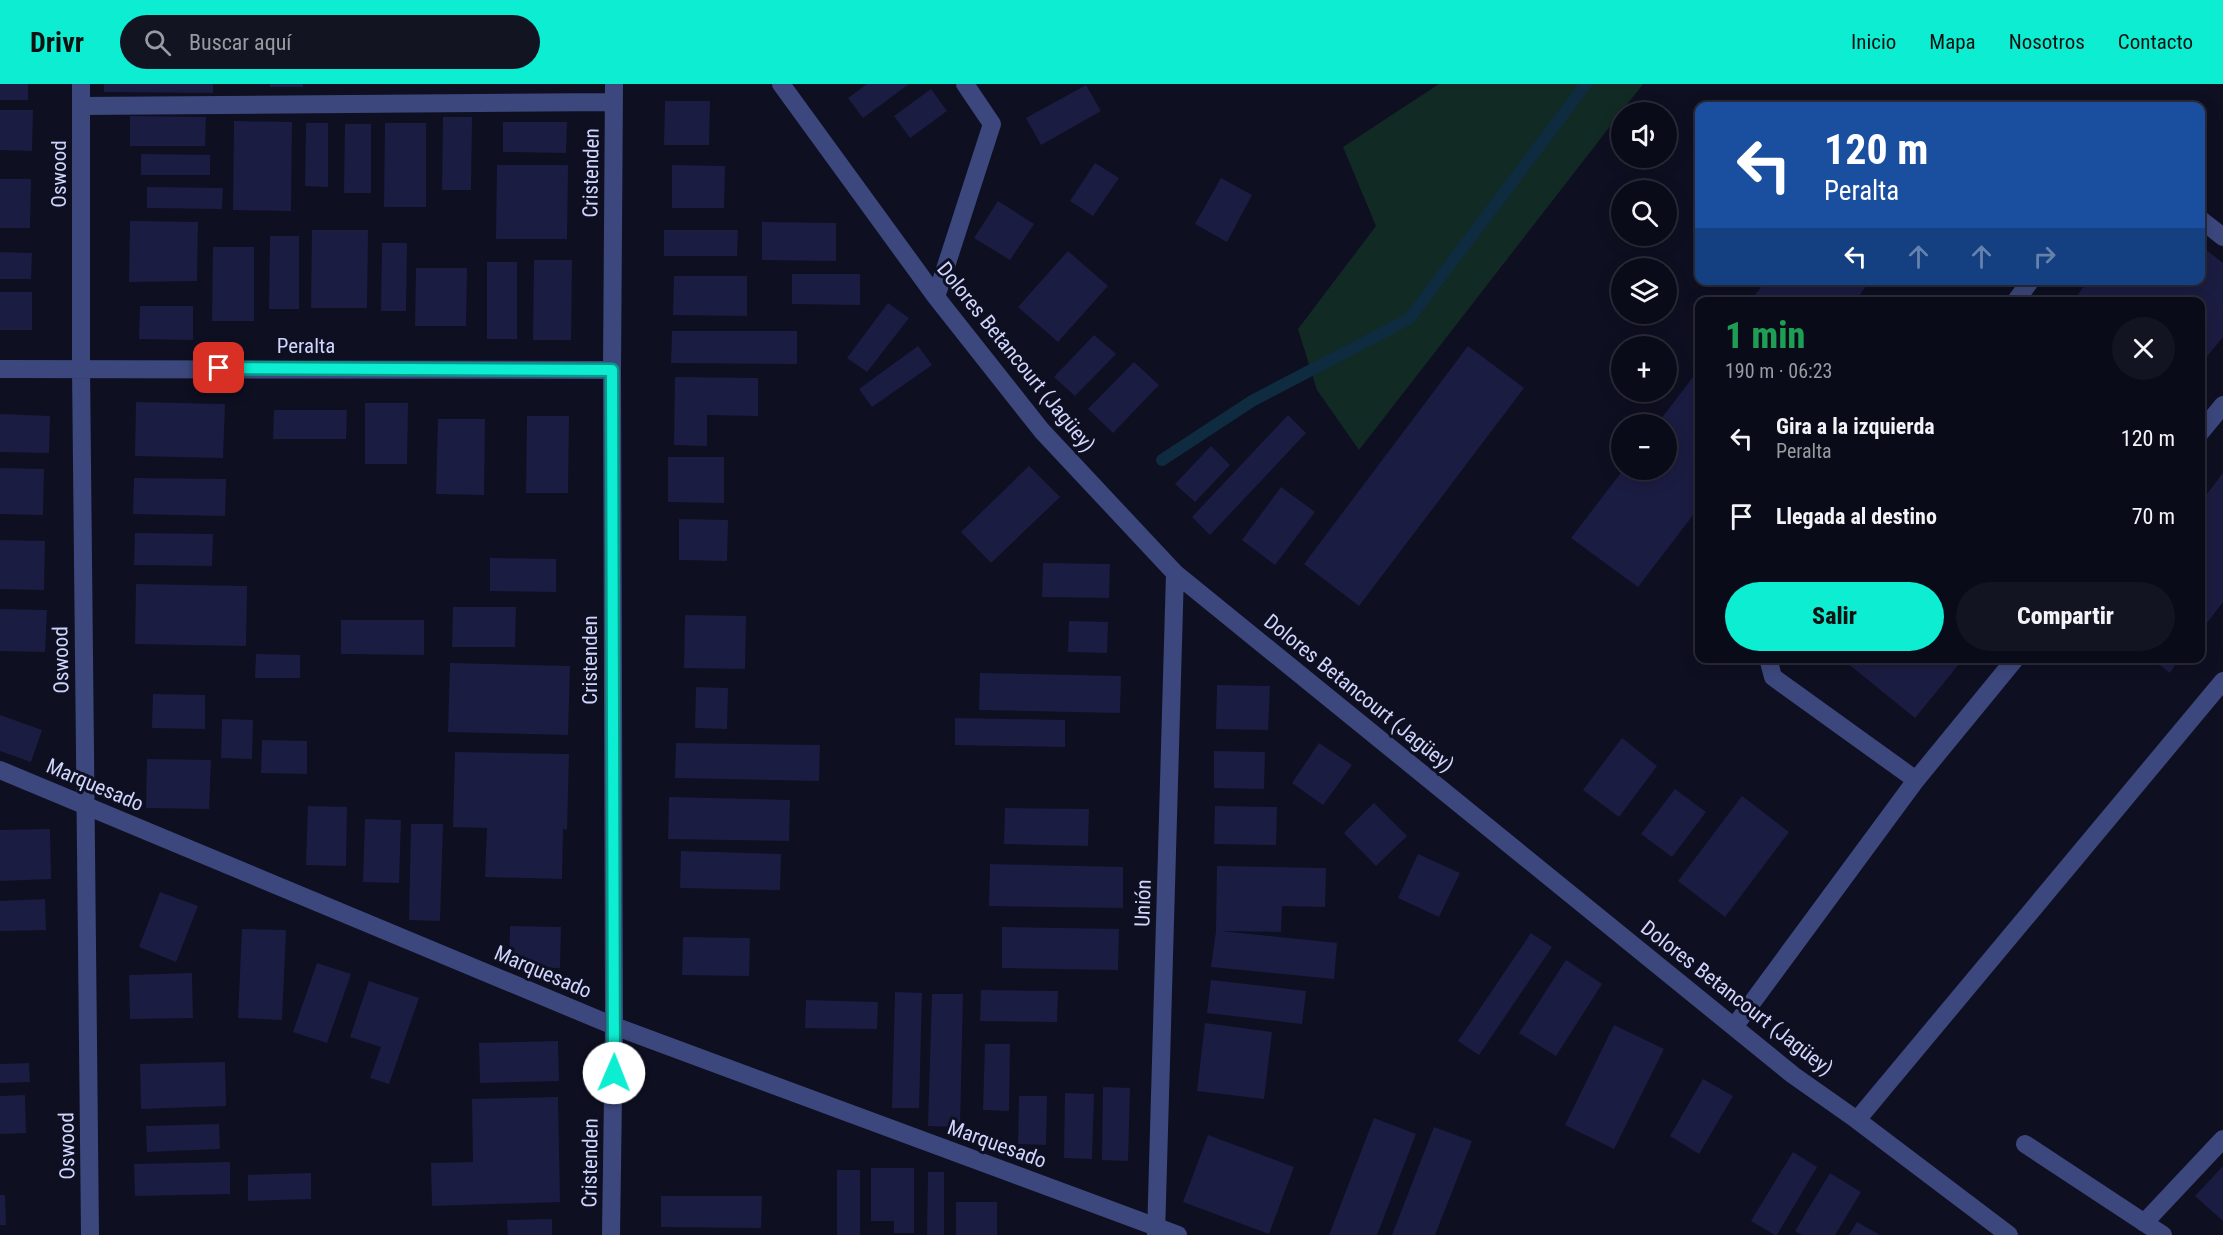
<!DOCTYPE html>
<html lang="es">
<head>
<meta charset="utf-8">
<style>
	body { margin:0; font-family:"Roboto Condensed",sans-serif; background:#131422; color:#f1f3f6; height:100vh; display:flex; flex-direction:column; font-size:22px; white-space:nowrap }
	* { box-sizing:border-box; margin:0 }
	p { font-size:20px; color:#999ba2 }
	.icon { flex:none; width:33px; height:33px; fill:none; stroke:currentColor; stroke-width:2; stroke-linecap:round; stroke-linejoin:round }
	.map { position:relative; flex:1; overflow:hidden }
	.drawer { position:absolute; left:1695px; top:213px; width:510px; height:366px; display:flex; flex-direction:column; background:#0a0b19; border-radius:12px; box-shadow:0 3px 15px #0003,0 0 0 2px #2a2b38 }
	.drawer>* { flex:none }
	.guide { position:absolute; left:1695px; top:18px; width:510px; height:183px; border-radius:12px; box-shadow:0 3px 15px #0003,0 0 0 2px #2a2b38; background:#1a4fa0; color:#fff; overflow:hidden }
	.controls { position:absolute; left:1611px; top:18px; display:grid; gap:12px }
	.controls a { display:grid; place-items:center; width:66px; height:66px; border-radius:50%; background:#0a0b19; box-shadow:0 3px 15px #0003,0 0 0 2px #2a2b38; font-size:30px }
	.pin { position:absolute; display:grid; place-items:center; width:51px; height:51px; color:#fff; margin:-26px; border-radius:12px; box-shadow:0 3px 9px #0006 }
	.me { position:absolute; width:66px; margin:-33px; rotate:1deg; stroke-linejoin:round; filter:drop-shadow(0 0 4px #0008) }
	.turn { display:flex; align-items:center; gap:21px; height:126px; padding:0 30px; font-size:27px }
	.turn .icon { width:78px; height:78px; stroke-width:2.5 }
	.turn b { display:block; font-size:42px; line-height:51px }
	.lanes { display:flex; align-items:center; height:57px; padding:0 30px; background:#0003; justify-content:center; gap:30px; direction:ltr }
	.lanes .off { opacity:.35 }
	.round { display:grid; place-items:center; flex:none; width:63px; height:63px; border-radius:32px; background:#131422 }
	.summary { display:flex; align-items:center; justify-content:space-between; height:102px; padding:0 30px }
	h1 { font-size:36px; font-weight:800; line-height:45px; color:#1e9e55 }
	.primary-button { display:flex; gap:12px; margin-top:auto; padding:12px 30px }
	.primary-button a { flex:1; height:69px; border-radius:36px; background:#0cedd2; color:#111; font-size:24px; font-weight:800; line-height:69px; text-align:center }
	.primary-button a+a { background:#131422; color:#f1f3f6 }
	ul { padding:0; list-style:none }
	li { display:flex; align-items:center; gap:18px; height:78px; padding:0 30px }
	li div { flex:1 }
	li b { display:block; font-size:22px }
	li em { font-style:normal }
	header { display:flex; align-items:center; gap:36px; box-sizing:border-box; height:84px; padding:0 30px; background:#0cedd2; color:#111 }
	header strong { font-size:28px }
	nav { display:flex; gap:33px; margin-inline-start:auto; font-size:21px }
	.search { width:420px; height:54px; background:#131422; display:flex; align-items:center; gap:15px; box-sizing:border-box; padding:0 21px; border-radius:33px; color:#999ba2; font-size:22px }
	.map>svg:first-child { display:block }
</style>
</head>
<body>
<header>
<strong>Drivr</strong>
<div class="search"><svg class="icon" aria-label="search" viewBox="0 0 24 24"><circle cx="10" cy="10" r="6"/><path d="M15 15l6 6"/></svg>Buscar aquí</div>
<nav><a>Inicio</a><a>Mapa</a><a>Nosotros</a><a>Contacto</a></nav>
</header>
<div class="map">
<svg width="2223" height="1151" viewBox="0 0 2223 1151">
	<rect width="100%" height="100%" fill="#0e0f21"/>
	<path fill="#122a24" d="M1439 0H1643L1359 366 1317 306 1298 245 1376 142 1343 63Z"/>
	<g fill="none" stroke-linecap="round" stroke-linejoin="round">
		<path stroke="#0e2b40" stroke-width="12" d="M1162 376 1252 317 1409 235 1586 0"/>
	</g>
	<path fill="#1b1c41" d="M0 0H28V16H0Z
		M104 0H213V9L104 8Z
		M270 0H303V3H270Z
		M867 0H909L863 34 848 14Z
		M1086 1 1101 27 1041 61 1026 34Z
		M931 5 947 27 910 54 894 32Z
		M665 17H710L709 61H664Z
		M0 26H33L32 67 0 66Z
		M130 32 206 33 205 62H130Z
		M443 33H472L471 106H442Z
		M234 37 292 38 291 127 233 126Z
		M503 38H567L566 69 503 68Z
		M306 39H328V103L305 102Z
		M385 39H426V123H384Z
		M345 40H371V109H344Z
		M141 70 210 71V91H141Z
		M1095 79 1119 94 1093 132 1070 117Z
		M497 81H568L567 155H496Z
		M672 81 725 82 724 124H672Z
		M1221 94 1252 111 1227 158 1195 140Z
		M0 95H31L30 144H0Z
		M147 103 223 104 222 125 147 124Z
		M998 117 1034 140 1010 176 974 154Z
		M130 137 198 138 197 197 129 198Z
		M762 138 836 139V177L762 176Z
		M312 146H368L367 224H311Z
		M664 146H738L737 172H664Z
		M270 152H299V225H269Z
		M382 159H407L406 227H381Z
		M2200 161 2223 179V253L2200 281V218H2072L2089 196H2200Z
		M213 163H254V237H212Z
		M1068 167 1108 202 1058 258 1018 223Z
		M0 168 32 169 31 195H0Z
		M534 176H572L571 256H533Z
		M487 178H517V255H487Z
		M416 184H467L466 242H415Z
		M792 190H860V221L792 220Z
		M674 192H747V232L673 231Z
		M1766 196H1858L1866 202 1855 218H1750Z
		M0 208H32V246H0Z
		M888 219 909 234 867 288 847 274Z
		M140 222H193V256L139 255Z
		M672 247H797V280L671 279Z
		M1094 251 1116 270 1075 312 1054 293Z
		M918 262 932 281 872 323 859 305Z
		M1468 262 1524 304 1359 522 1304 480Z
		M1134 278 1159 301 1113 349 1088 325Z
		M1700 284V422L1638 503 1571 454 1623 386H1666V340H1657Z
		M675 293 758 294V332L707 331V362L674 361Z
		M136 318 225 320 223 374 135 372Z
		M365 319H408L407 380H365Z
		M274 326H347L346 355H273Z
		M0 330 50 332 49 369 0 368Z
		M1288 331 1306 349 1210 451 1192 433Z
		M527 332H569L568 409H526Z
		M438 335H485L484 411 436 410Z
		M1211 362 1230 381 1195 418 1175 400Z
		M668 373H724V419L668 418Z
		M1029 382 1060 413 991 479 961 448Z
		M0 384 44 385 43 431 0 430Z
		M2223 389V518L2200 548V419Z
		M134 394 226 395 225 432 133 430Z
		M1281 403 1315 428 1275 481 1242 456Z
		M679 435 728 436 727 477 679 476Z
		M135 449 213 450 212 482 134 481Z
		M0 456 45 457 44 506 0 505Z
		M490 474 556 475V508L490 507Z
		M1043 479 1110 480 1109 514 1042 513Z
		M136 500 247 502 246 562 135 560Z
		M453 523H516L515 563H452Z
		M0 525 47 526 45 568 0 567Z
		M685 531 746 532 745 585 684 584Z
		M341 536H424V571L341 570Z
		M1069 537 1108 538 1107 569 1068 568Z
		M256 570 300 571V594H255Z
		M1841 574H1964L1915 634Z
		M2151 574H2180L2170 589Z
		M450 579 570 582 568 651 448 648Z
		M980 589 1121 592 1120 629 979 626Z
		M1217 601 1270 602 1268 646 1216 645Z
		M696 603 728 604 727 645 695 644Z
		M153 610 205 611V645L152 644Z
		M0 631 42 646 31 678 0 667Z
		M955 634 1065 636V663L955 661Z
		M222 635 253 636 252 675 221 674Z
		M1622 654 1657 682 1619 733 1583 706Z
		M262 656 307 657V690L261 689Z
		M676 659 820 661 819 697 675 694Z
		M1319 659 1352 681 1323 721 1292 699Z
		M1214 667 1265 668 1264 705 1214 704Z
		M455 668 569 670 567 746 563 745 562 795 485 793 487 744 453 743Z
		M147 675 211 676 209 725 146 724Z
		M1675 705 1706 728 1672 773 1641 750Z
		M1742 712 1789 748 1725 833 1678 797Z
		M669 713 790 716 789 757 668 755Z
		M1374 719 1407 752 1376 782 1344 749Z
		M308 722 347 723 346 782 306 781Z
		M1215 722 1277 723 1276 761 1214 760Z
		M1005 724 1089 725 1088 762 1004 760Z
		M365 735 401 736 399 799 363 798Z
		M411 740H443L440 837 409 836Z
		M50 745 51 795 0 797V746Z
		M681 767 781 770 780 806 680 804Z
		M1418 770 1460 789 1439 833 1398 814Z
		M990 780 1123 783V824L989 822Z
		M1217 782 1326 784 1325 823 1282 822 1281 848 1221 847 1337 859 1334 895 1211 883 1216 847Z
		M160 808 198 822 176 878 139 863Z
		M45 815 46 846 0 847V817Z
		M510 842 561 843 560 884 509 883Z
		M1002 843 1119 845 1118 886 1002 884Z
		M242 845 286 846 282 936 238 934Z
		M1531 849 1552 863 1479 971 1458 957Z
		M683 853 750 854 749 892 682 891Z
		M1566 876 1602 900 1556 972 1519 949Z
		M317 879 351 890 327 959 293 948Z
		M192 889 193 934 130 935 129 891Z
		M1211 896 1306 907 1302 940 1207 929Z
		M369 897 419 914 389 1000 370 994 381 963 350 953Z
		M981 906 1058 907 1057 938 980 937Z
		M895 908 922 909 919 1024H892Z
		M932 910H963L960 1043 928 1042Z
		M806 916 878 918 877 945 805 944Z
		M1205 939 1272 948 1264 1015 1197 1007Z
		M1614 941 1664 965 1614 1065 1565 1041Z
		M558 957 559 997 480 999 479 959Z
		M985 960H1010L1009 1027 983 1026Z
		M225 978 226 1022 141 1025 140 980Z
		M29 979 30 998 0 999V980Z
		M1703 995 1733 1012 1699 1070 1670 1052Z
		M1103 1003 1130 1004 1128 1077 1102 1076Z
		M1065 1009 1094 1010 1092 1075 1064 1074Z
		M25 1011 26 1049 0 1050V1012Z
		M1019 1012H1047L1046 1061 1018 1060Z
		M558 1013 560 1118 432 1122 431 1079 473 1078 472 1015Z
		M1374 1034 1416 1050 1377 1151H1329Z
		M219 1040 220 1065 147 1068 146 1042Z
		M1434 1043 1472 1057 1435 1151H1392Z
		M1208 1051 1294 1083 1269 1150 1183 1118Z
		M1793 1068 1817 1083 1777 1151H1775L1751 1137Z
		M230 1078V1110L135 1112 134 1080Z
		M2223 1082V1137L2195 1112Z
		M871 1084H914V1149H894V1137H871Z
		M837 1086H860V1151H837Z
		M928 1088H944V1151H927Z
		M311 1089V1115L248 1117V1091Z
		M1830 1089 1861 1108 1835 1151H1802L1795 1147Z
		M0 1111H5L6 1141H0Z
		M661 1112H762L761 1144 661 1143Z
		M956 1118H997V1151H956Z
		M552 1135V1151H508L507 1136Z
		M1857 1138 1880 1151H1849Z"/>
	<g fill="none" stroke-linecap="round" stroke-linejoin="round">
		<path stroke="#3c487d" stroke-width="18" d="M81 0V284L90 1151
			M781 0 936 213 1042 347 1175 489 1793 991 1857 1036 2009 1151
			M81 22 614 18
			M2200 135 2223 153
			M936 213 992 40 965 0
			M2015 218 2031 196
			M0 285 612 286
			M2200 349 2223 321
			M1768 574 1773 593 1916 696
			M0 686 614 942 1178 1151
			M1734 943 1916 696 2016 574
			M1857 1036 2223 597
			M2025 1060 2163 1151
			M2144 1139 2223 1055
			M611 1151 614 942 612 286 614 0
			M1156 1151 1175 489"/>
	</g>
	<g fill="none" stroke-linecap="round" stroke-linejoin="round">
		<g stroke="#089a88" stroke-width="15">
			<path id="route" d="M219 284 612 286 614 989"/>
		</g>
		<use href="#route" stroke="#0cedd2" stroke-width="10"/>
	</g>
	<g text-anchor="middle" dominant-baseline="central" stroke-width="6" stroke-linejoin="round" paint-order="stroke">
		<g font-size="21" fill="#d0d5fd" stroke="#0e0f21">
			<text transform="translate(591 89) rotate(-89)">Cristenden</text>
			<text transform="translate(59 90) rotate(-90)">Oswood</text>
			<text x="306" y="262">Peralta</text>
			<text transform="translate(1016 273) rotate(51)">Dolores Betancourt (Jagüey)</text>
			<text transform="translate(61 576) rotate(-91)">Oswood</text>
			<text transform="translate(590 576) rotate(-90)">Cristenden</text>
			<text transform="translate(1359 609) rotate(39)">Dolores Betancourt (Jagüey)</text>
			<text transform="translate(95 701) rotate(23)">Marquesado</text>
			<text transform="translate(1143 819) rotate(-88)">Unión</text>
			<text transform="translate(543 888) rotate(23)">Marquesado</text>
			<text transform="translate(1737 914) rotate(38)">Dolores Betancourt (Jagüey)</text>
			<text transform="translate(997 1060) rotate(20)">Marquesado</text>
			<text transform="translate(67 1062) rotate(-91)">Oswood</text>
			<text transform="translate(590 1079) rotate(-89)">Cristenden</text>
		</g>
	</g>
</svg>
<div class="controls">
<a><svg class="icon" aria-label="sound" viewBox="0 0 24 24"><path d="M4 9h4l5-4v14l-5-4H4zM17 9q2 3 0 6"/></svg></a>
<a><svg class="icon" aria-label="search" viewBox="0 0 24 24"><circle cx="10" cy="10" r="6"/><path d="M15 15l6 6"/></svg></a>
<a><svg class="icon" aria-label="layers" viewBox="0 0 24 24"><path d="M12 4l9 5-9 5-9-5zM3 14l9 5 9-5"/></svg></a>
<a>+</a>
<a>−</a>
</div>
<div class="pin" style="left:219px;top:284px;background:#d93025"><svg class="icon" aria-label="arrive" viewBox="0 0 24 24"><path d="M6 21V4h12l-3 4 3 4H6"/></svg></div>
<svg class="me" style="left:614px;top:989px" viewBox="-20 -20 40 40"><circle r="19" fill="#fff"/><path d="M0-13L10 11 0 6-10 11z" fill="#0cedd2"/></svg>
<div class="guide">
<div class="turn"><svg class="icon" aria-label="left" viewBox="0 0 24 24"><path d="M17 20v-9H6M10 6l-5 5 5 5"/></svg><div><b>120 m</b>Peralta</div></div>
<div class="lanes"><svg class="icon" aria-label="left" viewBox="0 0 24 24"><path d="M17 20v-9H6M10 6l-5 5 5 5"/></svg><svg class="icon off" aria-label="ahead" viewBox="0 0 24 24"><path d="M12 20V5M6 11l6-6 6 6"/></svg><svg class="icon off" aria-label="ahead" viewBox="0 0 24 24"><path d="M12 20V5M6 11l6-6 6 6"/></svg><svg class="icon off" aria-label="right" viewBox="0 0 24 24"><path d="M7 20v-9h11M14 6l5 5-5 5"/></svg></div>
</div>
<section class="drawer">
<div class="summary"><div><h1>1 min</h1><p>190 m · 06:23</p></div><a class="round"><svg class="icon" aria-label="close" viewBox="0 0 24 24"><path d="M6 6l12 12M18 6L6 18"/></svg></a></div>
<ul>
<li><svg class="icon" aria-label="left" viewBox="0 0 24 24"><path d="M17 20v-9H6M10 6l-5 5 5 5"/></svg><div><b>Gira a la izquierda</b><p>Peralta</p></div><em>120 m</em></li>
<li><svg class="icon" aria-label="arrive" viewBox="0 0 24 24"><path d="M6 21V4h12l-3 4 3 4H6"/></svg><div><b>Llegada al destino</b></div><em>70 m</em></li>
</ul>
<div class="primary-button"><a>Salir</a><a>Compartir</a></div>
</section>
</div>
</body>
</html>
